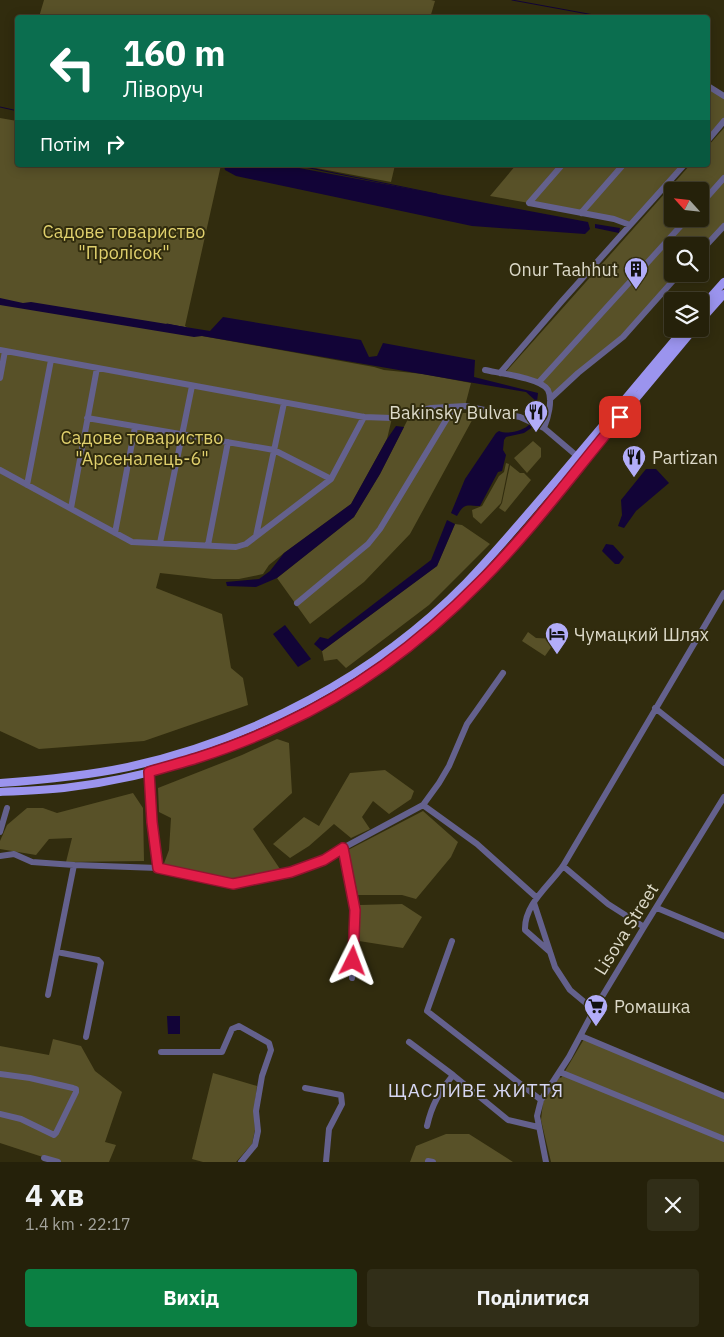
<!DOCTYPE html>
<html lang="uk">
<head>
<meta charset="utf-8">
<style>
	body { margin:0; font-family:"IBM Plex Sans",sans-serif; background:#312e18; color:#f1f3f6; height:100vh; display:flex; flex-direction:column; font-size:19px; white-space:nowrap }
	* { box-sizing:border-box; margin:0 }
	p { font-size:16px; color:#a3a39c }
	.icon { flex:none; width:28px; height:28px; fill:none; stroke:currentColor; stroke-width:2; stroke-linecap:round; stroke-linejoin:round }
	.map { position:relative; height:1162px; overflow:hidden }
	.details { display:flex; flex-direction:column; background:#25210a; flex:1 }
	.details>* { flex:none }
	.banner { position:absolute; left:15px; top:15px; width:695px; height:152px; border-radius:5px; box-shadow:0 2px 12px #0003,0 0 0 1px #423e2b; background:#0b6e4f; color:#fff; overflow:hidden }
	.needle { width:32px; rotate:297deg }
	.buttons { position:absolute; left:664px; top:182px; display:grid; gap:10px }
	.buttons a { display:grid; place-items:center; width:45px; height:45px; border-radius:5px; background:#25210a; box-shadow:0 2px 12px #0003,0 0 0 1px #423e2b; font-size:25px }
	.pin { position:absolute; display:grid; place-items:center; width:42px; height:42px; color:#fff; margin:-21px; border-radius:10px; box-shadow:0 2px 8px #0006 }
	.me { position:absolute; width:55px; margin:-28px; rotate:3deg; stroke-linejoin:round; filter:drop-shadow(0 0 4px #0008) }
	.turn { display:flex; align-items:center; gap:18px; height:105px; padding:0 25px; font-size:22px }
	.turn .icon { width:65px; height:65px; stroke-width:2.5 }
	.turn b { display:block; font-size:35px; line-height:42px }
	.then { display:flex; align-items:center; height:48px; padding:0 25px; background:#0003; gap:10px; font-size:19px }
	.round { display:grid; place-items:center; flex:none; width:52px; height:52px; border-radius:5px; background:#312e18 }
	.headline { display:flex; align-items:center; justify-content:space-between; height:85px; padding:0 25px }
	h1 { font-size:30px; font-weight:700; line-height:38px }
	.action { display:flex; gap:10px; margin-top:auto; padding:10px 25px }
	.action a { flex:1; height:58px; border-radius:5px; background:#0b8043; color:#fff; font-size:20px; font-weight:700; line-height:58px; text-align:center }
	.action a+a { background:#312e18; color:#f1f3f6 }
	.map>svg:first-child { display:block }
</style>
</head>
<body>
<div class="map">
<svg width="724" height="1162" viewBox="0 0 724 1162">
	<rect width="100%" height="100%" fill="#312c0e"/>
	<path fill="#585128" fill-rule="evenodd" d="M44 0H431L435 1 430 18 39 17Z
		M708 86 724 96V121L708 140Z
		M0 118 17 121 18 165H221L185 326 202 336 374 367 384 370 423 374 471 383 465 406 431 408 392 418 387 439 351 504 284 553 269 565 263 574 239 579H213L160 573 156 588 222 614 231 668 243 678 248 705 144 741 39 749 0 731Z
		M724 128V227L700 253V246H672V274H681L623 337 553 396 539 382 504 374 690 165H708V146ZM672 191H700V219H672Z
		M300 165H395L391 182Z
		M516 165H684L630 225 529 203 490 196Z
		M450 413H476L410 534 364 582 310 624 277 578 354 517 380 474 408 419Z
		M533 441 541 448V457L527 473 514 458Z
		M506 463 509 464 501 503 481 524 473 517 472 510 482 506 499 476 504 472Z
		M510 465 520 473H524L531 480 505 512 499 508 502 503Z
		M455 524 462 525 490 544 429 605 346 668 337 659 324 661 322 651 437 566Z
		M528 632 536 638 557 639 545 656 522 641Z
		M277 739 289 743 292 793 253 829 280 869 271 873 232 880 163 866 169 850 171 818 159 812 158 788 242 755Z
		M385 770 414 791 411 799 389 814 373 801 362 817 370 829 351 838 334 824 309 846 290 858 273 844 304 817 319 826 350 773Z
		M133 793 143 808 144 861 66 862 72 838 49 839 36 855 0 849V841L7 825 27 808H43L57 813Z
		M423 811 458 842 451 857 416 899 402 895H358L348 850Z
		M402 904 422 917 403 948 359 941 360 905Z
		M53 1039 81 1046 95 1071 122 1092 105 1142 116 1145 109 1162H58L0 1143V1046L49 1055Z
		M584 1039 724 1097V1162H551L541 1120 543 1102 559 1077 561 1078Z
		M213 1073 257 1086 254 1111 255 1130 252 1144 236 1162H203L192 1159Z
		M446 1134H469L513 1162H410L416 1146Z"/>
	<path fill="#120437" d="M224 165H283L588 222 590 229 585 234 472 226 236 176 225 170Z
		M595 224 620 228 619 233 595 228Z
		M0 298 23 303 31 302 210 331 223 317 361 340 369 357 377 356 383 343 475 360 474 377 538 393 537 402 526 392 202 336 194 337 0 305Z
		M530 424 534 426 524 433 506 437 504 440 503 450 506 455 502 471 498 472 480 506C466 506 465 502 457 516L451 513 465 479 496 433 499 431C508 435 523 431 530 424Z
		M396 426 404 427 380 474 354 517 277 578 256 587 227 586 226 582 259 579 270 571 284 553 351 504 387 439Z
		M646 469H656L669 483 636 511 624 528 618 526 622 515 621 500Z
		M447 520 455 524 437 566 322 651 314 644 320 637 328 639 431 560Z
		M606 544 613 545 624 557 619 564H615L602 551Z
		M285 625 311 659 298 667 273 634Z
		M167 1016H180V1034H168Z"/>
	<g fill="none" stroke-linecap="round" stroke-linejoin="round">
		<path stroke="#120437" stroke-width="1" d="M512 0 610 18
			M0 107 18 111
			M295 165 437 194
			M167 324 187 328"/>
		<path stroke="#64618d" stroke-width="6" d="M708 86 724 96
			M708 140 724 121
			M529 203 614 219 630 225
			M529 203 562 165
			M700 205 724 178
			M581 213 623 165
			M700 252 724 226
			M0 350 364 417 392 418 431 408 465 406 520 417 544 428 577 456
			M485 370C498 373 541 378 548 390 553 400 548 418 544 428
			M500 373 562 301 684 165
			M0 378 5 351
			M539 382 687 219
			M550 399 578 373 623 337 679 274
			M87 418 274 450 331 479
			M0 470 132 542 236 547 246 544 331 479 364 417
			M27 485 51 360
			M71 508 97 368
			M115 533 135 427
			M256 536 284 403
			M160 543 192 386
			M208 545 228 442
			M297 603 368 544 380 529 454 407
			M503 673 467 724 449 766 439 783 423 805 477 844 536 897
			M655 708 724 763
			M149 772 152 822 158 868
			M0 832 7 808
			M343 848 355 910 352 978
			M0 856 14 854 32 862 74 865
			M563 866 608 904 644 927
			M534 903 555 967 570 990 594 1010
			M657 908 724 936
			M452 941 427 1011 541 1100
			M57 952 98 960 101 963 86 1037
			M550 952 525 930C524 904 550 885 563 866L724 593
			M48 995 74 865 158 868 233 884 291 872 324 860 343 848 423 805
			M581 1036 724 1096
			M409 1042 453 1075
			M161 1052H222L232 1029 239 1026 269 1043 271 1050 262 1076 256 1111 258 1131 255 1145 241 1162
			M560 1072 724 1139
			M0 1074 30 1078 73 1088 76 1089V1092L56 1133 54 1135 21 1119 0 1114
			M305 1088 341 1095 342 1104 329 1129 326 1162
			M427 1126C432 1104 439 1093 453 1075L508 1120 538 1127
			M44 1158 58 1162
			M428 1161 433 1162
			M546 1162 537 1116 541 1100 569 1057 594 1010 644 927 724 797"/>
		<path stroke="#9b94ee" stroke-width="8" d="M700 309 724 282
			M700 321 724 294
			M0 783C43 780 85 776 128 767 254 739 375 676 466 583 491 557 514 530 537 503 587 445 635 387 684 329
			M0 792C21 791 43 790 64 788 192 773 322 719 421 637 452 611 480 582 507 553L694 329"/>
	</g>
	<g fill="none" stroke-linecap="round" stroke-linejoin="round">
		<g stroke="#92132f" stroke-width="12">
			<path id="route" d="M353 961 355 910 343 848 324 860 291 872 233 884 158 868 152 822 149 772C165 767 181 763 197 758 225 749 254 738 281 725 356 691 423 640 480 582 531 531 574 472 620 417"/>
		</g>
		<use href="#route" stroke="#e11d48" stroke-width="9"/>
	</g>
	<defs>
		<g id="building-pin" transform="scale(1.25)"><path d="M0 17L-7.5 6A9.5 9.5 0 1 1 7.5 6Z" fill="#b2adf9" stroke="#312c0e"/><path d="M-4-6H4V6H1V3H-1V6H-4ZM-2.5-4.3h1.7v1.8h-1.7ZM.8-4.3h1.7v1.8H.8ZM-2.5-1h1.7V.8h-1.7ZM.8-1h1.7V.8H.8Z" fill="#111"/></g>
		<g id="restaurant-pin" transform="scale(1.25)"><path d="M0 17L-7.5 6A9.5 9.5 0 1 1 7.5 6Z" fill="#b2adf9" stroke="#312c0e"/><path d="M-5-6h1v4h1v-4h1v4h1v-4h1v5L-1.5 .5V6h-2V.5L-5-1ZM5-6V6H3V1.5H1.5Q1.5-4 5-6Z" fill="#111"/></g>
		<g id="hotel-pin" transform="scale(1.25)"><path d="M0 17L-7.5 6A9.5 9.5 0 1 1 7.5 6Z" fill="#b2adf9" stroke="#312c0e"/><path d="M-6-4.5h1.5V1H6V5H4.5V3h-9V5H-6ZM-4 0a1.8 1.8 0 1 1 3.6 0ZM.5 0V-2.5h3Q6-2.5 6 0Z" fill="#111"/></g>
		<g id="supermarket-pin" transform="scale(1.25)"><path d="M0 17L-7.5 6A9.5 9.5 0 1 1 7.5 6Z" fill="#b2adf9" stroke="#312c0e"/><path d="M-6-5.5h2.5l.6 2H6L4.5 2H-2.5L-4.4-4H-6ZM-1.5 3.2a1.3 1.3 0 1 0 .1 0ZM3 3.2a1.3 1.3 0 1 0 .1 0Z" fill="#111"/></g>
	</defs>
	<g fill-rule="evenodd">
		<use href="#building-pin" x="636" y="269"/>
		<use href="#restaurant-pin" x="536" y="412"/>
		<use href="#restaurant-pin" x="634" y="457"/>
		<use href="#hotel-pin" x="557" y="634"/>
		<use href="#supermarket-pin" x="596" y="1006"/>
	</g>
	<g text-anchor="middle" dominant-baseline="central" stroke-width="4" stroke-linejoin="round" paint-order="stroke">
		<g font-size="18" fill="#e0d06d" stroke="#312c0e">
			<text x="124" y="231">Садове товариство<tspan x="124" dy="21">"Пролісок"</tspan></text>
			<text x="142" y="437">Садове товариство<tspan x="142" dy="21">"Арсеналець-6"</tspan></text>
		</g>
		<g font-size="18" fill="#dddac9" stroke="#312c0e" text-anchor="start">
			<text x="618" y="269" text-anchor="end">Onur Taahhut</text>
			<text x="518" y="412" text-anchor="end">Bakinsky Bulvar</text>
			<text x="652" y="457">Partizan</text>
			<text x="574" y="634">Чумацкий Шлях</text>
			<text x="614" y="1006">Ромашка</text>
		</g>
		<g font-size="18" fill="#dddac9" stroke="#312c0e">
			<text transform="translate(626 929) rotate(-58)">Lisova Street</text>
		</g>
		<g font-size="19" letter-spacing="1" fill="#d7d7f4" stroke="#312c0e">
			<text x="476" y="1090">ЩАСЛИВЕ ЖИТТЯ</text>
		</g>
	</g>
</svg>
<div class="buttons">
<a><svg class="needle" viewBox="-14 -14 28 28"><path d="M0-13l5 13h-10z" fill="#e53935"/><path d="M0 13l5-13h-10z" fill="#a3a39c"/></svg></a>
<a><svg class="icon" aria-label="search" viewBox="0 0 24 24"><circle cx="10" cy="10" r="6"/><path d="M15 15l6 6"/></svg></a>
<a><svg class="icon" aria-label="layers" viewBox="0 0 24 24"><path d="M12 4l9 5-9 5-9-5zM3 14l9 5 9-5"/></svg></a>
</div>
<div class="pin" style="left:620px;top:417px;background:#d93025"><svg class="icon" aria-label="arrive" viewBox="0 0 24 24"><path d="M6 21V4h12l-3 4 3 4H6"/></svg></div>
<svg class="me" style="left:353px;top:961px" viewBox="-20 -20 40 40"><path d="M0-17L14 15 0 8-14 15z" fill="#e11d48" stroke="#fff" stroke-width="4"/></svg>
<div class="banner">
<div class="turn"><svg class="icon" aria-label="left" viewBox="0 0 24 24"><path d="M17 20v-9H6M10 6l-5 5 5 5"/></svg><div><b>160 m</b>Ліворуч</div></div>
<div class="then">Потім<svg class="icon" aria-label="right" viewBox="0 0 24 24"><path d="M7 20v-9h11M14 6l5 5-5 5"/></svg></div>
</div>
</div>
<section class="details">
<div class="headline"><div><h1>4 хв</h1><p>1.4 km · 22:17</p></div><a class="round"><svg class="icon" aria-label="close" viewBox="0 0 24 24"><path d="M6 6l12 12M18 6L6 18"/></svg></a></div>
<div class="action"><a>Вихід</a><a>Поділитися</a></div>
</section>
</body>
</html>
